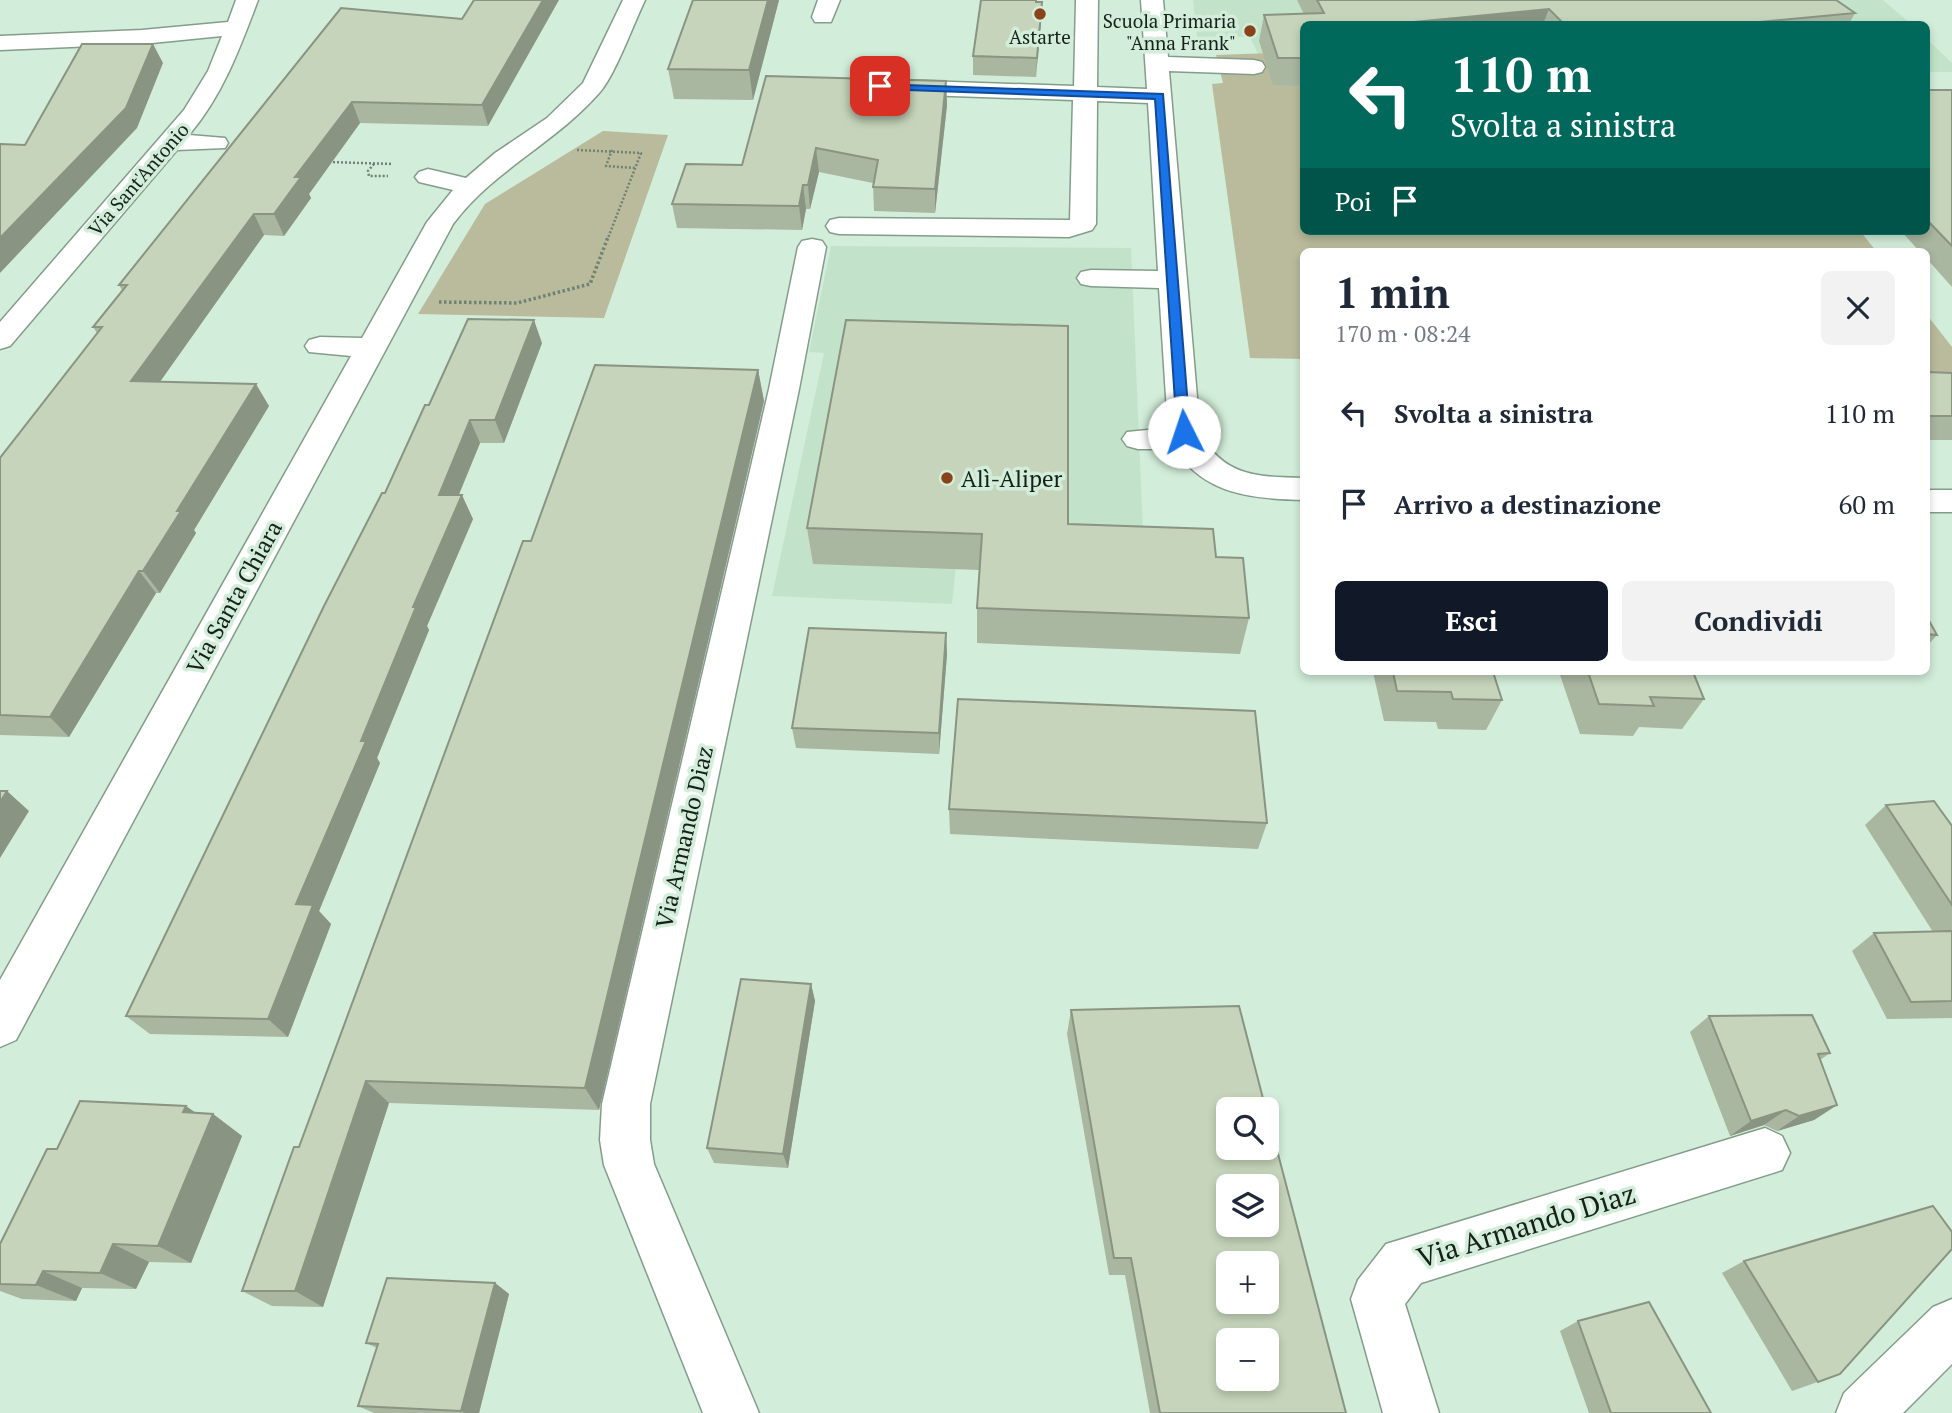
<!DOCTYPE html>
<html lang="it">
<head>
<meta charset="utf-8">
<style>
	body { margin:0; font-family:"PT Serif",serif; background:#f2f2f3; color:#1f2937; height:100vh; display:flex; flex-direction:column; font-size:26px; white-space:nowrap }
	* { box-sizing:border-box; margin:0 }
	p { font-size:23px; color:#747a83 }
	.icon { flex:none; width:38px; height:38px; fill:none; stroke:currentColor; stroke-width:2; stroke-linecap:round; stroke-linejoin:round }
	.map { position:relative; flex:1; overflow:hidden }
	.side { position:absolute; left:1300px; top:248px; width:630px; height:427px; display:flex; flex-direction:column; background:#fff; border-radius:10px; box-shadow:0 4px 10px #0003 }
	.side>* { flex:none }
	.hud { position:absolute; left:1300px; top:21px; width:630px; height:214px; border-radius:10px; box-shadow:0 4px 10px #0003; background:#00695c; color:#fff; overflow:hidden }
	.fabs { position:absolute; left:1216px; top:1097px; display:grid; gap:14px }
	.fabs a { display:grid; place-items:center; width:63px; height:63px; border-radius:10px; background:#fff; box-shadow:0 4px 10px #0003; font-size:35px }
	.pin { position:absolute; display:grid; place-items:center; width:60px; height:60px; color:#fff; margin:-30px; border-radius:14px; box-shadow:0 4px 10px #0006 }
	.me { position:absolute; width:77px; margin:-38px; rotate:356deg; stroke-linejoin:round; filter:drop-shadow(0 0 5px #0008) }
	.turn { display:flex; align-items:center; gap:24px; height:147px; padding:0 35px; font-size:32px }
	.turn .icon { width:91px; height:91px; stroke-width:2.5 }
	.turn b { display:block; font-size:49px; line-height:60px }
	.then { display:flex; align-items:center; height:66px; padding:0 35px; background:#0003; gap:14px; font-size:26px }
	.round { display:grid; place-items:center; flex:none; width:74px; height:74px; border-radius:10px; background:#f2f2f3 }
	.headline { display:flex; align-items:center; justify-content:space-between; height:119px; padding:0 35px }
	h1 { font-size:42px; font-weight:700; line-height:52px }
	.cta { display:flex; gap:14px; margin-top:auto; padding:14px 35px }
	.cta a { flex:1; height:80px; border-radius:10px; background:#111827; color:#fff; font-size:28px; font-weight:700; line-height:80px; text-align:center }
	.cta a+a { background:#f2f2f3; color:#1f2937 }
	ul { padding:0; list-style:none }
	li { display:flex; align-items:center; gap:21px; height:91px; padding:0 35px }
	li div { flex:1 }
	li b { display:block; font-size:26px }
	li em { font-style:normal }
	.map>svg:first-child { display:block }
</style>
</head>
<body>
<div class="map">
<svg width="1952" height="1413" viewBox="0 0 1952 1413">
	<rect width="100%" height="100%" fill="#d2edd9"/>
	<path fill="#c2e3ca" d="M1193 0H1883L1911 24H1304V52L1258 54 1250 37H1197Z
		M1927 39 1952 63V72H1927Z
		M831 246 1131 248 1143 533 960 527 952 604 772 596 824 353 809 352Z"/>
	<path fill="#b9bb9c" d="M1304 52V231H1860L1877 252H1304V359L1250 358 1212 84 1223 83 1216 55Z
		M603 131 668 135 604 318 418 314 485 204Z
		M1927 315 1952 347V373L1927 372Z"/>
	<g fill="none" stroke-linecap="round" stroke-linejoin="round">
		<g stroke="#849d8a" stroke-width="3">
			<path id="minor" d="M236 0H258C240 48 223 95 189 135L225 138 228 143 225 148 177 150 10 346 0 349V322L184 110 208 71 222 36 142 44 0 50V36L142 30 228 22Z
				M623 0H645C634 23 615 75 600 92 556 143 493 170 453 224L16 1040 0 1047V980L351 356 309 352 305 346 309 340 320 337 362 338 427 222 453 190 419 182 415 177 419 172 428 169 466 178 495 153 547 118 583 83Z
				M818 0H840L831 22H815L812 17Z
				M1076 0H1098L1097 87 1147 89 1141 0H1163L1168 57 1254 60 1262 62 1265 67 1262 72 1254 74 1169 71 1200 432C1222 477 1259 477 1304 478V500C1255 499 1203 495 1176 449H1138L1127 446 1122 439 1127 432 1168 428 1159 288 1091 286 1081 284 1077 278 1081 272 1091 270 1158 271 1148 103 1097 101 1096 224 1092 230 1069 237 839 234 830 232 826 226 830 220 839 218 1070 220 1073 100 893 94 885 92 881 87 885 82 893 80 1074 86Z
				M812 239 822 241 826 247 799 389 650 1104V1140L654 1164 759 1413H703L604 1165 600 1140 602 1104 769 389 798 247 802 241Z
				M1927 490H1952V512H1927Z
				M1765 1128 1782 1136 1790 1153 1782 1170 1421 1283 1405 1304 1439 1413H1383L1351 1299 1358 1280 1386 1244Z
				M1952 1299V1364L1903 1413H1836L1844 1393 1933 1307Z"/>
		</g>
		<path stroke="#708274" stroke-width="2.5" stroke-dasharray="2 2" stroke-linecap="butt" d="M577 150 641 153 608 238
			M612 150 606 166 635 168
			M329 162 393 164
			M374 164 368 171 369 176H388"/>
		<path stroke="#708274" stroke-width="3.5" stroke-dasharray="2.5 2.5" stroke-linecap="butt" d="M439 302 517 303 590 284 608 237"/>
		<use href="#minor" fill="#fff" fill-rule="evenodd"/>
	</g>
	<path fill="#a9b6a0" d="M779 0 753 100 674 99 668 69Z
		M1297 0H1836L1855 13 1849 24H1304V86L1273 85 1259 41 1264 15 1304 14Z
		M1037 2H1042L1036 77 973 75V56Z
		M341 8 462 19 488 126 360 123 309 194 311 198 284 236 264 235 160 381 269 406 194 530 196 533 160 593H156L69 737 0 735V458L97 333 93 327 122 290 119 285Z
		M946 81 947 105 935 213 874 211 873 183 819 172 810 209H806L802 230 677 228 672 204 742 165Z
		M1927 90H1952V287L1927 259V252H1920L1901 231H1927Z
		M542 343 504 443H480L459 495 473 519 427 626 429 630 377 758 380 763 319 911 331 924 288 1037 150 1034 126 1016 429 405Z
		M758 370 764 401 599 1110 389 1103 323 1307 272 1306 242 1291 299 1147 531 541Z
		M1927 372 1952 373V440H1927Z
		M1068 524 1216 557 1249 618 1240 654 977 643V608L980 570 813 564 807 528Z
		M1927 617 1937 635 1927 646Z
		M946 633 947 654 939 754 796 748 792 728Z
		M1373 672H1493L1502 700 1486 730 1438 729 1436 722 1384 721Z
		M1559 672H1693L1704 699 1682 729 1639 727 1633 736 1580 734Z
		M1886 805 1952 826V1018L1887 1019 1852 951 1874 933 1933 932 1865 825Z
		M949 809 1267 823 1258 849 950 834Z
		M811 984 815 1001 788 1168 714 1163 707 1148Z
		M1071 1010 1346 1413H1150L1125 1275H1109L1067 1034Z
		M1709 1016 1830 1053 1820 1060 1837 1105 1814 1120 1777 1131 1764 1125 1730 1136 1690 1032Z
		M196 1113 213 1114 242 1136 191 1263 149 1262 136 1289 82 1288 76 1301 22 1299 0 1291V1244Z
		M1744 1261 1840 1374 1792 1391 1722 1273Z
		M495 1283 509 1294 479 1413H374L358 1406 377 1348 366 1343Z
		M1578 1321 1711 1413H1589L1560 1331Z"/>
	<path fill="#8a9482" d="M543 0H559L488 126 482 105Z
		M768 0H779L753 100 749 70Z
		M1042 2 1041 21 1036 77 1037 58Z
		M1549 9 1543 24H1403V23Z
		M153 44 163 63 137 128 0 273V238Z
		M946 81 947 105 935 213V189Z
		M352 102 360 123 309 194 311 198 284 236 274 214 295 177Z
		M816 148 819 172 810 209 808 185Z
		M803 185 806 209 802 230 799 206Z
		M254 214 264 235 145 403 131 381Z
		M534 320 542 343 504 443 495 420Z
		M758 370 764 401 599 1110 585 1088Z
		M256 384 269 406 194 530 196 533 160 593 143 571 177 511Z
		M470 420 480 443 449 518 439 495Z
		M462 495 473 519 427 626 429 630 377 758 380 763 319 911 331 924 288 1037 268 1019 296 904 413 607Z
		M139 571 156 593 69 737 50 717Z
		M946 633 947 654 939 754V733Z
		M7 791 29 811 0 858V802Z
		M811 984 815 1001 788 1168 783 1154Z
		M366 1081 389 1103 323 1307 295 1291Z
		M1837 1105 1814 1120 1777 1131 1799 1116Z
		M186 1106 209 1122 213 1114 242 1136 191 1263 158 1246 183 1112Z
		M1786 1110 1764 1125 1730 1136 1751 1121Z
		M113 1244 149 1262 136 1289 100 1273Z
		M43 1271 82 1288 76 1301 36 1285Z
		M495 1283 509 1294 479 1413H465L461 1411Z"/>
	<path fill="#c5d4ba" stroke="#8a9482" stroke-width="2" fill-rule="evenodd" d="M474 0H543L482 105 352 102 295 177H301L274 214H254L131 381 256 384 177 511H181L143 571H139L50 717 0 715V458L102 327H93L127 285H119L341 8 462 19Z
		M693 0H768L749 70 668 69Z
		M981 0H1036V2H1042L1037 58 973 56Z
		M1317 0H1836L1855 13 1739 24H1564L1549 9 1403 23 1404 24H1304V58H1278L1264 15 1324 13Z
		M82 44H153L126 108 0 238V144L25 145Z
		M766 76 946 81 935 189 873 187 878 160 816 148 808 185H803L799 206 672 204 686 164 742 165Z
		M1927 90H1952V246L1927 220Z
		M468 319 534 320 495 420H470L439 495H462L413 607H416L361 741H366L296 904 313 905 268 1019 126 1016 324 606 382 493H385L425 405H429Z
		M846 320 1068 326V524L1213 529 1216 557 1243 558 1249 618 977 608 982 534 807 528Z
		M595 365 758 370 585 1088 366 1081 295 1291H242L294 1147H299L523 541H531Z
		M1927 372 1952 373V416H1927Z
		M1927 617 1937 635 1927 634Z
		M809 628 946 633 939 733 792 728Z
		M1393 672H1493L1502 700 1453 699 1451 692 1397 691Z
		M1588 672H1693L1704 699 1650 697 1654 706 1599 704Z
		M958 699 1255 711 1267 823 949 809Z
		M0 791H7L0 802Z
		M1934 801 1952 826V905L1886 805Z
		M1952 931V1001L1911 1002 1874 933Z
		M741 979 811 984 783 1154 707 1148Z
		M1239 1006 1266 1110H1228V1148H1267V1112L1346 1413H1160L1131 1258H1114L1071 1010ZM1228 1186H1267V1225H1228ZM1228 1264H1267V1302H1228ZM1228 1340H1267V1379H1228Z
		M1812 1015 1830 1053 1818 1054 1837 1105 1799 1116 1786 1110 1751 1121 1709 1016Z
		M80 1101 186 1106 183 1112 213 1114 158 1246 113 1244 100 1273 43 1271 36 1285 0 1284V1244L47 1149H57Z
		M1933 1206 1952 1232V1249L1840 1374 1818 1382 1744 1261Z
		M387 1278 495 1283 461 1411 358 1406 378 1344 366 1343Z
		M1649 1302 1711 1413H1611L1578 1321Z"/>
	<path fill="#1a73e8" stroke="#114b97" stroke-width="2" d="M877 84 1163 94 1190 432 1188 435 1184 437 1177 432 1155 99 880 89H877Z"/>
	<g fill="#88431b" stroke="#d2edd9" stroke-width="2.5">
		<circle cx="1040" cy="14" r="7"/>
		<circle cx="1250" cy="31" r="7"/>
		<circle cx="947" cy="478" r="7"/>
	</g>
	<g text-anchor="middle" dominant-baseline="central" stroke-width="7" stroke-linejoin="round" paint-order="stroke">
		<g font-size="19" fill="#162019" stroke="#d2edd9" text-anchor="end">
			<text x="1236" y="20">Scuola Primaria<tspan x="1236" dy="22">"Anna Frank"</tspan></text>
			<text x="1040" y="36" text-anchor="middle">Astarte</text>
		</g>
		<g font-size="19" fill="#162019" stroke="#d2edd9">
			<text transform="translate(138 179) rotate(-49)">Via Sant'Antonio</text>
		</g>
		<g font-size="23" fill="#162019" stroke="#d2edd9" text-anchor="start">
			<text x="961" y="478">Alì-Aliper</text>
		</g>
		<g font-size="23" fill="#162019" stroke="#d2edd9">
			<text transform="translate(234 597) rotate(-61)">Via Santa Chiara</text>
			<text transform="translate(684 837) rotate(-77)">Via Armando Diaz</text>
		</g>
		<g font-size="28" fill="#162019" stroke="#d2edd9">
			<text transform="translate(1526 1225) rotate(-17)">Via Armando Diaz</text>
		</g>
	</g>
</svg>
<div class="fabs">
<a><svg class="icon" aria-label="search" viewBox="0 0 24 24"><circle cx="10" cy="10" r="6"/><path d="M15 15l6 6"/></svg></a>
<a><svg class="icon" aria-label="layers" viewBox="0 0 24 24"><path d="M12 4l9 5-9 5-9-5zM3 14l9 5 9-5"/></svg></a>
<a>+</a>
<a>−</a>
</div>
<div class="pin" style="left:880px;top:86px;background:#d93025"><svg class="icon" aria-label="arrive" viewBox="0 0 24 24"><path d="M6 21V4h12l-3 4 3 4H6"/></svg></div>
<svg class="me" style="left:1184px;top:432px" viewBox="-20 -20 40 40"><circle r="19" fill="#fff"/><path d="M0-13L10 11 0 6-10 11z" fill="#1a73e8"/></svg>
<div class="hud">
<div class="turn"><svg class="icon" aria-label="left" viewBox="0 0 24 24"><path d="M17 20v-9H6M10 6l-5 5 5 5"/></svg><div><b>110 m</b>Svolta a sinistra</div></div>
<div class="then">Poi<svg class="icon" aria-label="arrive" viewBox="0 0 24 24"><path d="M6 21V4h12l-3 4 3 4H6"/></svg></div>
</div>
<section class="side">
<div class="headline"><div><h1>1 min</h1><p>170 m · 08:24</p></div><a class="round"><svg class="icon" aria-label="close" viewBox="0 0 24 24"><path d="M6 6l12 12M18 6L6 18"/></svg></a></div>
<ul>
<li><svg class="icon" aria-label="left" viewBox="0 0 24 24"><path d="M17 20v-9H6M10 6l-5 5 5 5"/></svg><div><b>Svolta a sinistra</b></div><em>110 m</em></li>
<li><svg class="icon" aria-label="arrive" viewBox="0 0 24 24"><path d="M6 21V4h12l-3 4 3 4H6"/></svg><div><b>Arrivo a destinazione</b></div><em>60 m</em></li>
</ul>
<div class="cta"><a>Esci</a><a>Condividi</a></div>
</section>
</div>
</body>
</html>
